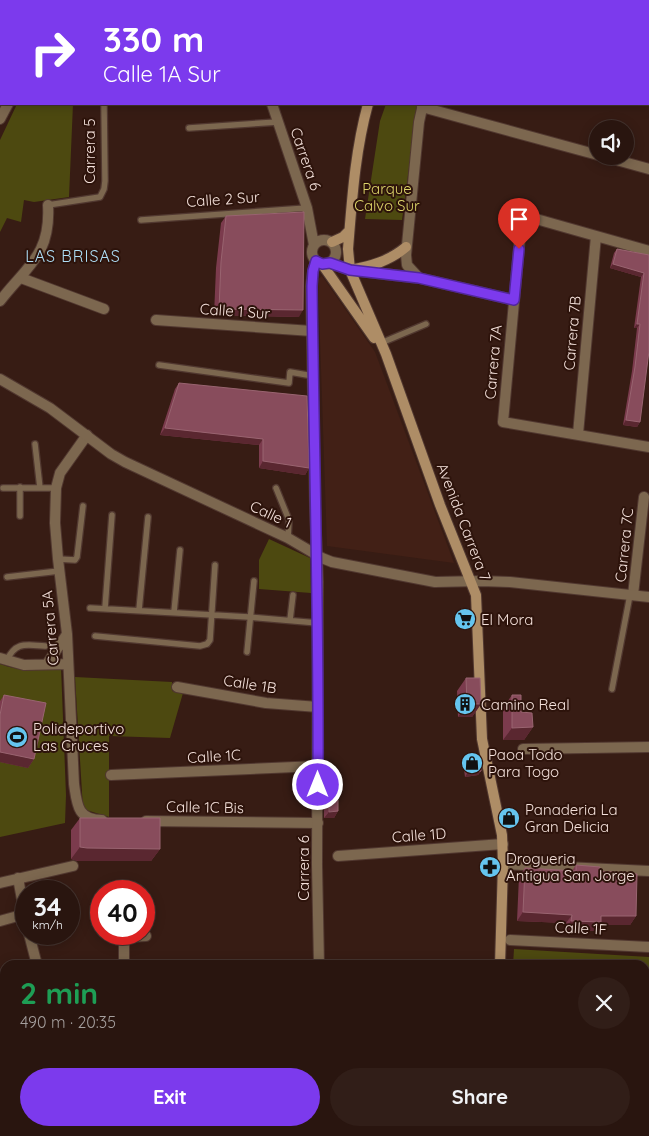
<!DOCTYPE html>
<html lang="en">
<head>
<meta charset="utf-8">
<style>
	body { margin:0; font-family:Quicksand,sans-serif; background:#311e18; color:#f1f3f6; height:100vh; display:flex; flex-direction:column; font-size:19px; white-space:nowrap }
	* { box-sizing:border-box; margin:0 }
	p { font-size:16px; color:#a59f9e }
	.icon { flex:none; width:28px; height:28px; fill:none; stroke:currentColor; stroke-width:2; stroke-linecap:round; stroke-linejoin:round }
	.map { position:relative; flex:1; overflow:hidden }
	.side { position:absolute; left:0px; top:960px; width:650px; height:176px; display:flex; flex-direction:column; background:#29150f; border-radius:15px 15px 0 0; box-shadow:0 2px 12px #0003,0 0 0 1px #45342f }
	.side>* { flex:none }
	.hud { position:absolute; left:0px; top:0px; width:650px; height:105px; box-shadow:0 2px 12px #0003,0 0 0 1px #45342f; background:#7c3aed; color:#fff; overflow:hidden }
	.controls { position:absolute; left:589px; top:120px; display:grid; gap:10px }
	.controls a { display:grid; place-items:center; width:45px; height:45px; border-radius:50%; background:#29150f; box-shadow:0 2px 12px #0003,0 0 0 1px #45342f; font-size:25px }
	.speed { position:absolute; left:15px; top:880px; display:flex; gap:10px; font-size:25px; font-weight:700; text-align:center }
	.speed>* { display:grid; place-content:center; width:65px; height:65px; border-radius:50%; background:#29150f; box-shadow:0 2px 12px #0003,0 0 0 1px #45342f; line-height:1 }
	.speed small { font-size:12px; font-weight:400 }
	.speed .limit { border:8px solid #d22; background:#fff; color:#111 }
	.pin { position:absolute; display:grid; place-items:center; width:42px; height:42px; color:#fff; margin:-51px -21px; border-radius:50% 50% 50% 0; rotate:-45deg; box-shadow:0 0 5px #0007 }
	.pin .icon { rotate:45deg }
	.me { position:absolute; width:55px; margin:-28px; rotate:0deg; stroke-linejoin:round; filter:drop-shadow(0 0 4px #0008) }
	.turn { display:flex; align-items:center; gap:18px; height:105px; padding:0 20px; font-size:22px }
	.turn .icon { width:65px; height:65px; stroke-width:2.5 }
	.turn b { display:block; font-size:35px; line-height:42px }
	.round { display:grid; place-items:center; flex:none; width:52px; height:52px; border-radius:26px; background:#311e18 }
	.overview { display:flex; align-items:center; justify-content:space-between; height:85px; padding:0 20px }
	h1 { font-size:30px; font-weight:700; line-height:38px; color:#1e9e55 }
	.action { display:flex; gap:10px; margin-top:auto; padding:10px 20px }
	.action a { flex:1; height:58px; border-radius:30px; background:#7c3aed; color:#fff; font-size:20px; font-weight:700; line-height:58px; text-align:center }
	.action a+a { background:#311e18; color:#f1f3f6 }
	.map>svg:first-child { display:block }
</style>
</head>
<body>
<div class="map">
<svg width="649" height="1136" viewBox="0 0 649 1136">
	<rect width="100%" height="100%" fill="#371c14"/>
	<path fill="#422016" d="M322 276 375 352 454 563 327 546 318 279Z"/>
	<path fill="#4d4910" d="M17 104H73L69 197 34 202 24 200 21 222 7 218 0 232V140Z
		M386 104H420L415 123 402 220 365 219 380 121Z
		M269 539 310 558 311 593 259 589V560Z
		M0 664C20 672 40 669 61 667L66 795 65 823 0 837Z
		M75 677 172 682V691L183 693 170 738 109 736V817L83 809Z
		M514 949 649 957V1059H645V965H513Z"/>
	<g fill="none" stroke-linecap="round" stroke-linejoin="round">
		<g stroke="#513830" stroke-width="8">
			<path id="service" d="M393 0V1
				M189 128 278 122
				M48 205 100 197 104 189 105 181 104 104
				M141 220 307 208
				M381 343 426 324
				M159 365 289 383 290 372 313 376
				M35 444 40 488
				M3 488H56
				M276 488 289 520 288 538
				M20 516V487
				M58 559 75 560 77 557 83 506
				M7 577 59 571
				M90 608 249 617 318 623
				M105 608 112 515
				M139 610 148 517
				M174 612 180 550
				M290 620 293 595
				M95 636 200 646 207 644 210 640 215 565
				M247 652 254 581
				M7 660C16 641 26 645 45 646
				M612 689 630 595
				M580 1131 584 1136"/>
		</g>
		<g stroke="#513830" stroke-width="12">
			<path id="minor" d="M57 1V0
				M470 1 471 0
				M548 1V0
				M621 1V0
				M422 107 598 155
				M0 119 8 104
				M602 156 649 169
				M649 251 522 215 503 422 649 447
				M330 263 350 270 419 278 514 300
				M21 278 104 309
				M419 278 407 265 406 255 419 122 423 104
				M0 301C27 266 51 255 48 205
				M156 320 312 331
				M578 434 596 236
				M87 435 60 473 56 488 55 523 58 559 67 634 74 784C77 804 77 820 102 820
				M633 595 644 497
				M0 658 24 665 68 664
				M47 664 67 634
				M177 687 266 703 318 707
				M523 749 649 747
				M111 775 318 766
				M146 821 318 823
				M338 856 503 844
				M503 864 649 871
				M18 878 26 921
				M0 883 73 866
				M0 921 25 914
				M29 934 37 965
				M510 940 649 947
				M124 965V940L128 937 146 936
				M91 1131V1136
				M185 1131V1136"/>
		</g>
		<g stroke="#513830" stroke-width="12">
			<path id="tertiary" d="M243 0V1
				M272 104 307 208 314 245
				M312 252a12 12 0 1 1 24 0a12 12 0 1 1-24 0Z
				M316 261 313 271 311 286 315 508 318 582 317 865 319 965
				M0 379 50 408 111 454 125 462 288 538 322 558 332 562 435 582 481 581 510 582 649 597
				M0 987 5 986
				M645 1067H649
				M0 1110 5 1107
				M323 1131V1136"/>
		</g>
		<g stroke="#513830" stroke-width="12">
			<path id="secondary" d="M408 1V0
				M368 104C355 151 352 200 348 249L350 270 386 354 440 505 476 595 482 739 502 835 503 864 500 965
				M332 242 343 237 349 231
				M322 264 374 338
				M350 270C372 266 389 261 406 247
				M497 1136V1131"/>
		</g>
		<use href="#service" stroke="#7c674f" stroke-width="5.5"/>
		<use href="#minor" stroke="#7c674f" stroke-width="10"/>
		<use href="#tertiary" stroke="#7c674f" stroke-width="10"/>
		<use href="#secondary" stroke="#ae8d66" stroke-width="10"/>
	</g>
	<path fill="#7b3b4d" d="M226 216 299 317 214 315 216 268 221 223Z
		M617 249 649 255 640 422 637 427 623 425 632 371 637 328H634L641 277 610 268 614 253Z
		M179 383 309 468 305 475 259 468V445L160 435 175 389Z
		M466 678 481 704 472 717H458L457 691Z
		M4 695 34 759 28 768 0 762V701Z
		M512 695 521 712 533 727 524 740H503V708Z
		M466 758 481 771 478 775 465 777 463 762Z
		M329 801 338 811 334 818H324V807Z
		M80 818 160 849 151 861H78L71 859V830Z
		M576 865 599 871 636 916 630 925H600L595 931 565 929 566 923 517 921 519 876 525 868 572 871Z"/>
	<path fill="#5a2730" d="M613 264 644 273 641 277 610 268Z
		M219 309 303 310 299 317 214 315Z
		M637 324H640L637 328H634Z
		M626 420 640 422 637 427 623 425Z
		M165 428 263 439 259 445 160 435Z
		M263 461 309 468 305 475 259 468Z
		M467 704H481L472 717H458Z
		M533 727 524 740H503L512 728Z
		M0 752 34 759 28 768 0 762Z
		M481 771 478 775 465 777 468 772Z
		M338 811 334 818H324L329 812Z
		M80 847 160 849 151 861H78L71 859Z
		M523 912 572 915 566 923 517 921Z
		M601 916H636L630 925H600L595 931 565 929 571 921Z
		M5 1067V1075L0 1076V1069Z"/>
	<path fill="#884c5c" stroke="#996470" d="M304 212 303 310 219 309 221 262 226 216Z
		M617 249 649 255V351L640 422 626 420 635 367 640 324H637L644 273 613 264Z
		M179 383 307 396 309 468 263 461V439L165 428Z
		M466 678H480L481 704H467Z
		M4 695 46 703 34 759 0 752V715Z
		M512 695H521V712L532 713 533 727 512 728Z
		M480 756 481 771 468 772 466 758Z
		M338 800V811L329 812V801Z
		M80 818H160V849L87 848 80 847Z
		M576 865 600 867 599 871 637 874 636 916H601V922L571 921 572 915 523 912 525 868 576 871Z
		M0 997 5 1016V1067L0 1069Z"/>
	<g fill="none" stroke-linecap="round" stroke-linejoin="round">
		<g stroke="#51269a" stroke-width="12">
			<path id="route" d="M318 785C319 619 314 453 312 286L313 271 316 261 322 264 330 263 350 270 419 278 514 300 519 249"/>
		</g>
		<use href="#route" stroke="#7c3aed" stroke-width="9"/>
	</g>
	<defs>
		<g id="supermarket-disc" transform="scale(1.125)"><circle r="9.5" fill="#65c5ef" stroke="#2d130b"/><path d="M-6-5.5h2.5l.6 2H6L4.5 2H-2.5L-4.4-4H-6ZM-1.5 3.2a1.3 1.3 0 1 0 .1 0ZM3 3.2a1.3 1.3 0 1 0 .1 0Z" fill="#111"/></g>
		<g id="building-disc" transform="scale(1.125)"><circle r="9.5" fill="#65c5ef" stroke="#2d130b"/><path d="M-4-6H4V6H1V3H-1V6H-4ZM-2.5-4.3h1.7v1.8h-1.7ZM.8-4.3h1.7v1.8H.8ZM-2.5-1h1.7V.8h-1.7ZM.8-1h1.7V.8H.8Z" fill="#111"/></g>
		<g id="stadium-disc" transform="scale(1.125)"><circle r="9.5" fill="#65c5ef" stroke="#2d130b"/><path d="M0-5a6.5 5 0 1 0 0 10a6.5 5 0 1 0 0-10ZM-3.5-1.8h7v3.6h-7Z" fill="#111"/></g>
		<g id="shop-disc" transform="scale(1.125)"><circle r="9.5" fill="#65c5ef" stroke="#2d130b"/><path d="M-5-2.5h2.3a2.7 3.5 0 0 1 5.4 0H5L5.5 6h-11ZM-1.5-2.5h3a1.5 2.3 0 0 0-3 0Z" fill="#111"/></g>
		<g id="pharmacy-disc" transform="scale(1.125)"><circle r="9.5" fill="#65c5ef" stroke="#2d130b"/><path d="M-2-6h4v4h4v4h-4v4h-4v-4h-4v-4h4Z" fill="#111"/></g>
	</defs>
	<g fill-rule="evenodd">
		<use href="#supermarket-disc" x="465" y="619"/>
		<use href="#building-disc" x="465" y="704"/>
		<use href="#stadium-disc" x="17" y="737"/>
		<use href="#shop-disc" x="472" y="763"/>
		<use href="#shop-disc" x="509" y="818"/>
		<use href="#pharmacy-disc" x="490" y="867"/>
	</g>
	<g text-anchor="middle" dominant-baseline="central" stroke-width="4" stroke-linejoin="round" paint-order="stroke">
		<g font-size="15" fill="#f4e1db" stroke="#2d130b">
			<text transform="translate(89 151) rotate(-90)">Carrera 5</text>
			<text transform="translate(306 159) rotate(71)">Carrera 6</text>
			<text transform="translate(223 199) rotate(-4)">Calle 2 Sur</text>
			<text transform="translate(235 311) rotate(4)">Calle 1 Sur</text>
			<text transform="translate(572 333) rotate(-85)">Carrera 7B</text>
			<text transform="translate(493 362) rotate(-85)">Carrera 7A</text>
			<text transform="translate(271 514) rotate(25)">Calle 1</text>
			<text transform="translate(464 522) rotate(69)">Avenida Carrera 7</text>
			<text transform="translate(624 545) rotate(-84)">Carrera 7C</text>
			<text transform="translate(50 628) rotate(-95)">Carrera 5A</text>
			<text transform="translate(250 684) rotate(9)">Calle 1B</text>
			<text transform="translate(214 756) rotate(-3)">Calle 1C</text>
			<text transform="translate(205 807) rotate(1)">Calle 1C Bis</text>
			<text transform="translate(419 835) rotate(-4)">Calle 1D</text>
			<text transform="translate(303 868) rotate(-90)">Carrera 6</text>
			<text transform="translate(581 928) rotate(3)">Calle 1F</text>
		</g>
		<g font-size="15" fill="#ddd56a" stroke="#2d130b">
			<text x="387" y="188">Parque<tspan x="387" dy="17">Calvo Sur</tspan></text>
		</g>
		<g font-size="15" fill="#f4e1db" stroke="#2d130b" text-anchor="start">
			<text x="481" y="619">El Mora</text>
			<text x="481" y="704">Camino Real</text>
			<text x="33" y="728">Polideportivo<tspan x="33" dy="17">Las Cruces</tspan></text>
			<text x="488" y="754">Paoa Todo<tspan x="488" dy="17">Para Togo</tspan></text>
			<text x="525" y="809">Panaderia La<tspan x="525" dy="17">Gran Delicia</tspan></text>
			<text x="506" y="858">Drogueria<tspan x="506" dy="17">Antigua San Jorge</tspan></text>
		</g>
		<g font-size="16" letter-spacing="1" fill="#aedef6" stroke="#2d130b">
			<text x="73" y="256">LAS BRISAS</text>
		</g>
	</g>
</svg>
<div class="controls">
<a><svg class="icon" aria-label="sound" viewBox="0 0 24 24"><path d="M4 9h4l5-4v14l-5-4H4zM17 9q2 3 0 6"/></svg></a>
</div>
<div class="speed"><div>34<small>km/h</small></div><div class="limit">40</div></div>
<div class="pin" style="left:519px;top:249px;background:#d93025"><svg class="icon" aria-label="arrive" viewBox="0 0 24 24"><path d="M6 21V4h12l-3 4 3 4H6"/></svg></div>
<svg class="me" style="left:318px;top:785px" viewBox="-20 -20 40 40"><circle r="17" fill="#7c3aed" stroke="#fff" stroke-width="3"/><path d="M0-11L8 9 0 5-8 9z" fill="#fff"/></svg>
<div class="hud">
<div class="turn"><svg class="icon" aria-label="right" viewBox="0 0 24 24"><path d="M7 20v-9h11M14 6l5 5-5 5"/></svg><div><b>330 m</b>Calle 1A Sur</div></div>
</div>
<section class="side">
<div class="overview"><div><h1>2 min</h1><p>490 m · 20:35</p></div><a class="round"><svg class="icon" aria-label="close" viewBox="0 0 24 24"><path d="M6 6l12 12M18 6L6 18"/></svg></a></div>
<div class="action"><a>Exit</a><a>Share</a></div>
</section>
</div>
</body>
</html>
